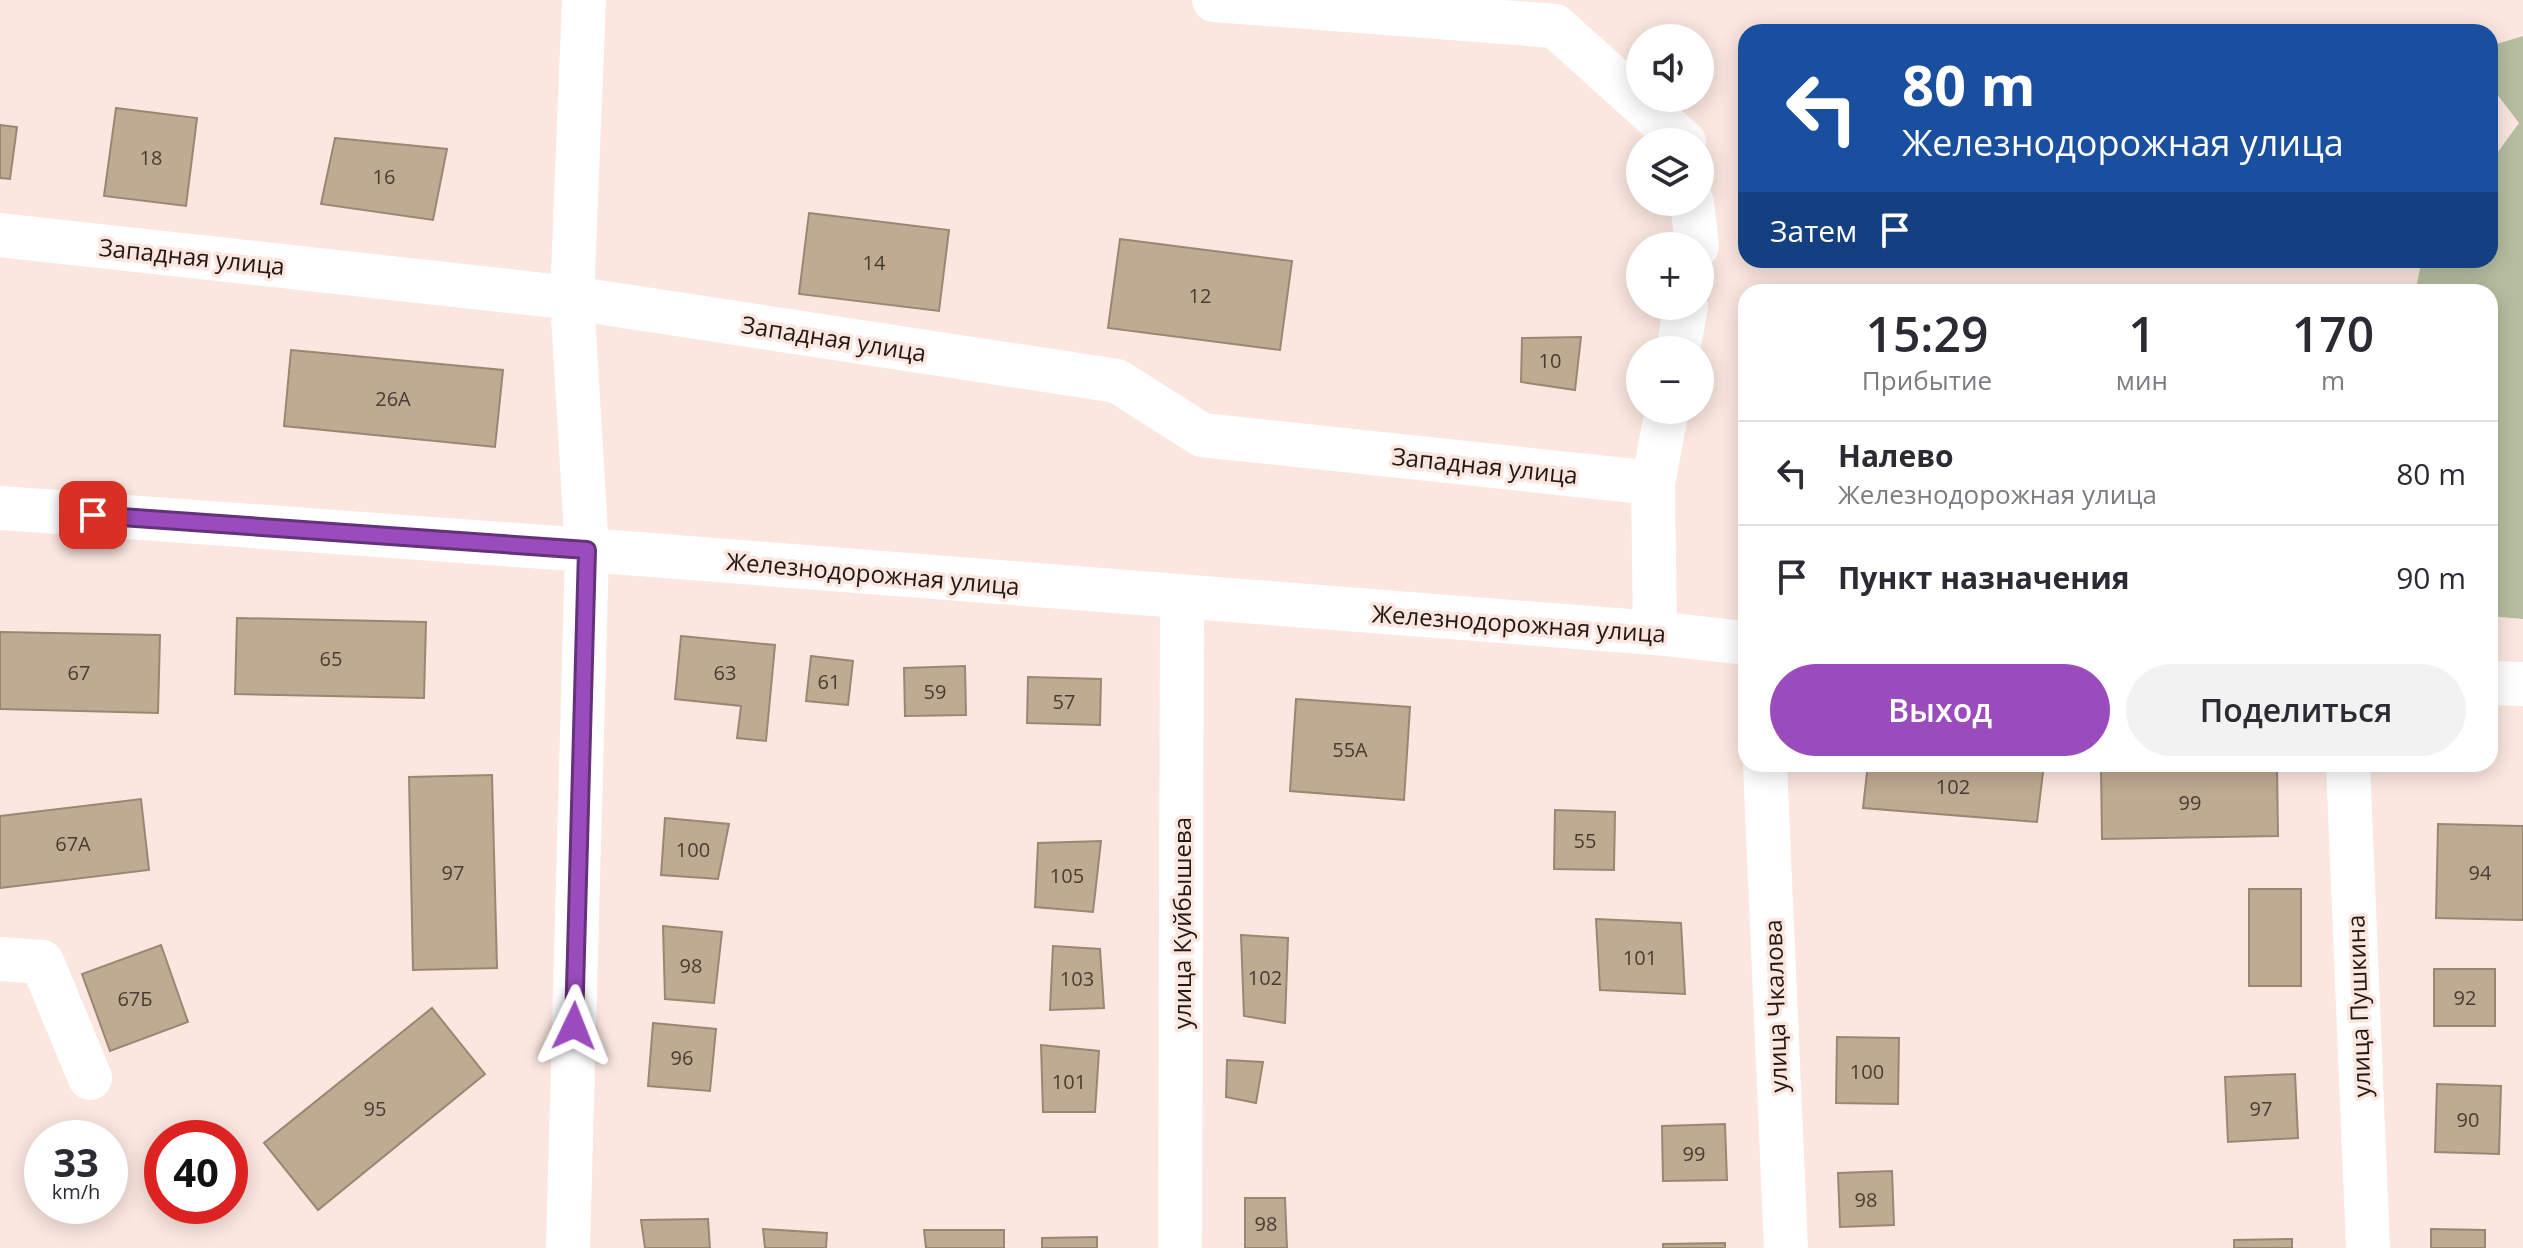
<!DOCTYPE html>
<html lang="ru">
<head>
<meta charset="utf-8">
<style>
	body { margin:0; font-family:"Open Sans",sans-serif; background:#f2f2f3; color:#2b2b33; height:100vh; display:flex; flex-direction:column; font-size:30px; white-space:nowrap }
	* { box-sizing:border-box; margin:0 }
	p { font-size:26px; color:#7c7c81 }
	.icon { flex:none; width:44px; height:44px; fill:none; stroke:currentColor; stroke-width:2; stroke-linecap:round; stroke-linejoin:round }
	.map { position:relative; flex:1; overflow:hidden }
	.drawer { position:absolute; left:1738px; top:284px; width:760px; height:488px; display:flex; flex-direction:column; background:#fff; border-radius:24px; box-shadow:0 4px 20px #0003 }
	.drawer>* { flex:none }
	.hud { position:absolute; left:1738px; top:24px; width:760px; height:244px; border-radius:24px; box-shadow:0 4px 20px #0003; background:#1a4fa0; color:#fff; overflow:hidden }
	.tools { position:absolute; left:1626px; top:24px; display:grid; gap:16px }
	.tools a { display:grid; place-items:center; width:88px; height:88px; border-radius:50%; background:#fff; box-shadow:0 4px 20px #0003; font-size:40px }
	.speed { position:absolute; left:24px; top:1120px; display:flex; gap:16px; font-size:40px; font-weight:700; text-align:center }
	.speed>* { display:grid; place-content:center; width:104px; height:104px; border-radius:50%; background:#fff; box-shadow:0 4px 20px #0003; line-height:1 }
	.speed small { font-size:20px; font-weight:400 }
	.speed .limit { border:12px solid #d22; background:#fff; color:#111 }
	.pin { position:absolute; display:grid; place-items:center; width:68px; height:68px; color:#fff; margin:-34px; border-radius:16px; box-shadow:0 4px 12px #0006 }
	.me { position:absolute; width:88px; margin:-44px; rotate:2deg; stroke-linejoin:round; filter:drop-shadow(0 0 6px #0008) }
	.turn { display:flex; align-items:center; gap:28px; height:168px; padding:0 32px; font-size:36px }
	.turn .icon { width:104px; height:104px; stroke-width:2.5 }
	.turn b { display:block; font-size:56px; line-height:68px }
	.then { display:flex; align-items:center; height:76px; padding:0 32px; background:#0003; gap:16px; font-size:30px }
	.eta { display:flex; justify-content:space-evenly; align-items:center; height:136px; text-align:center }
	.eta b { font-size:48px; font-weight:600; line-height:56px }
	.cta { display:flex; gap:16px; margin-top:auto; padding:16px 32px }
	.cta a { flex:1; height:92px; border-radius:48px; background:#9a4cbd; color:#fff; font-size:32px; font-weight:600; line-height:92px; text-align:center }
	.cta a+a { background:#f2f2f3; color:#2b2b33 }
	ul { padding:0; list-style:none }
	li { display:flex; align-items:center; gap:24px; height:104px; padding:0 32px; border-top:2px solid #e1e1e2 }
	li div { flex:1 }
	li b { display:block; font-size:30px }
	li em { font-style:normal }
	.map>svg:first-child { display:block }
</style>
</head>
<body>
<div class="map">
<svg width="2523" height="1248" viewBox="0 0 2523 1248">
	<rect width="100%" height="100%" fill="#fbe7e0"/>
	<path fill="#b6bea0" d="M2523 36V619L2490 616V292H2415L2422 260H2490V163L2519 123 2490 85V46Z"/>
	<path fill="#bfaa92" stroke="#9b8771" stroke-width="2" d="M116 108 197 118 186 206 104 196Z
		M0 125 17 127 10 179 0 178Z
		M335 138 447 149 433 220 321 204Z
		M809 213 949 230 939 311 799 294Z
		M1120 239 1292 261 1280 350 1108 328Z
		M1581 337 1575 390 1521 382 1522 338Z
		M291 350 503 370 495 447 284 426Z
		M237 618 426 622 424 698 235 694Z
		M0 632 160 635 158 713 0 709Z
		M681 636 775 645 766 741 737 738 741 706 675 699Z
		M811 656 853 661 848 705 806 701Z
		M965 666 966 715 905 716 904 668Z
		M1028 677 1101 679 1100 725 1027 723Z
		M1296 699 1410 707 1404 800 1290 791Z
		M1868 764H2044L2037 822 1863 808Z
		M2277 765 2278 836 2102 839 2101 768Z
		M492 775 497 968 413 970 409 777Z
		M141 799 149 870 0 888V816Z
		M1555 810 1615 812 1614 870 1554 869Z
		M665 818 729 824 718 879 661 875Z
		M2438 824 2523 826V920L2436 918Z
		M1101 841 1093 912 1035 907 1038 843Z
		M2249 889H2301V986H2249Z
		M1596 919 1681 923 1685 994 1600 990Z
		M663 926 722 932 714 1003 665 999Z
		M1241 935 1288 938 1285 1023 1244 1016Z
		M161 945 188 1022 110 1051 82 974Z
		M1053 946 1100 949 1104 1008 1050 1010Z
		M2434 969H2495V1026H2434Z
		M432 1008 485 1074 318 1210 264 1143Z
		M653 1023 716 1029 710 1091 648 1086Z
		M1837 1037 1899 1038 1898 1104 1836 1103Z
		M1041 1045 1099 1051 1095 1112H1043Z
		M1227 1060 1263 1062 1256 1103 1226 1097Z
		M2295 1074 2298 1138 2228 1142 2225 1077Z
		M2437 1084 2501 1086 2499 1154 2435 1152Z
		M1725 1124 1727 1180 1663 1181 1662 1126Z
		M1892 1171 1894 1225 1840 1227 1838 1173Z
		M1245 1198H1285L1287 1248H1245Z
		M708 1219 710 1248H645L641 1220Z
		M763 1229 827 1233 826 1248H765Z
		M2431 1229 2485 1230V1248H2431Z
		M924 1230H1004V1248H926Z
		M1097 1237V1248H1042V1238Z
		M2292 1239V1248H2234V1240Z
		M1725 1243V1248H1663V1244Z"/>
	<g fill="none" stroke-linecap="round" stroke-linejoin="round">
		<path stroke="#fff" stroke-width="44" d="M1214 0 1555 26 1684 142
			M1692 202 1697 246
			M0 235 572 298 1117 381 1202 435 1653 483
			M1678 350 1686 306
			M0 508 587 550 1655 633 1746 643
			M1655 633 1653 483 1667 410
			M2490 683 2523 684
			M1765 764 1786 1248
			M2348 764 2368 1248
			M0 959 42 962 90 1078
			M568 1248 587 550 572 298 584 0
			M1180 1248 1182 598"/>
	</g>
	<g fill="none" stroke-linecap="round" stroke-linejoin="round">
		<g stroke="#64317b" stroke-width="20">
			<path id="route" d="M93 515 587 550 574 1026"/>
		</g>
		<use href="#route" stroke="#9a4cbd" stroke-width="14"/>
	</g>
	<g text-anchor="middle" dominant-baseline="central" stroke-width="7" stroke-linejoin="round" paint-order="stroke">
		<g font-size="20" fill="#493c32">
			<text x="151" y="157">18</text>
			<text x="384" y="176">16</text>
			<text x="874" y="262">14</text>
			<text x="1200" y="295">12</text>
			<text x="1550" y="360">10</text>
			<text x="393" y="398">26А</text>
			<text x="331" y="658">65</text>
			<text x="79" y="672">67</text>
			<text x="725" y="672">63</text>
			<text x="829" y="681">61</text>
			<text x="935" y="691">59</text>
			<text x="1064" y="701">57</text>
			<text x="1350" y="749">55А</text>
			<text x="1953" y="786">102</text>
			<text x="2190" y="802">99</text>
			<text x="1585" y="840">55</text>
			<text x="73" y="843">67А</text>
			<text x="693" y="849">100</text>
			<text x="453" y="872">97</text>
			<text x="2480" y="872">94</text>
			<text x="1067" y="875">105</text>
			<text x="1640" y="957">101</text>
			<text x="691" y="965">98</text>
			<text x="1265" y="977">102</text>
			<text x="1077" y="978">103</text>
			<text x="2465" y="997">92</text>
			<text x="135" y="998">67Б</text>
			<text x="682" y="1057">96</text>
			<text x="1867" y="1071">100</text>
			<text x="1069" y="1081">101</text>
			<text x="375" y="1108">95</text>
			<text x="2261" y="1108">97</text>
			<text x="2468" y="1119">90</text>
			<text x="1694" y="1153">99</text>
			<text x="1866" y="1199">98</text>
			<text x="1266" y="1223">98</text>
		</g>
		<g font-size="24" fill="#221712" stroke="#fbe7e0">
			<text transform="translate(192 256) rotate(6)">Западная улица</text>
			<text transform="translate(834 338) rotate(9)">Западная улица</text>
			<text transform="translate(1485 465) rotate(6)">Западная улица</text>
			<text transform="translate(873 573) rotate(5)">Железнодорожная улица</text>
			<text transform="translate(1519 623) rotate(4)">Железнодорожная улица</text>
			<text transform="translate(1181 923) rotate(-90)">улица Куйбышева</text>
			<text transform="translate(1775 1006) rotate(-92)">улица Чкалова</text>
			<text transform="translate(2358 1006) rotate(-92)">улица Пушкина</text>
		</g>
	</g>
</svg>
<div class="tools">
<a><svg class="icon" aria-label="sound" viewBox="0 0 24 24"><path d="M4 9h4l5-4v14l-5-4H4zM17 9q2 3 0 6"/></svg></a>
<a><svg class="icon" aria-label="layers" viewBox="0 0 24 24"><path d="M12 4l9 5-9 5-9-5zM3 14l9 5 9-5"/></svg></a>
<a>+</a>
<a>−</a>
</div>
<div class="speed"><div>33<small>km/h</small></div><div class="limit">40</div></div>
<div class="pin" style="left:93px;top:515px;background:#d93025"><svg class="icon" aria-label="arrive" viewBox="0 0 24 24"><path d="M6 21V4h12l-3 4 3 4H6"/></svg></div>
<svg class="me" style="left:574px;top:1026px" viewBox="-20 -20 40 40"><path d="M0-17L14 15 0 8-14 15z" fill="#9a4cbd" stroke="#fff" stroke-width="4"/></svg>
<div class="hud">
<div class="turn"><svg class="icon" aria-label="left" viewBox="0 0 24 24"><path d="M17 20v-9H6M10 6l-5 5 5 5"/></svg><div><b>80 m</b>Железнодорожная улица</div></div>
<div class="then">Затем<svg class="icon" aria-label="arrive" viewBox="0 0 24 24"><path d="M6 21V4h12l-3 4 3 4H6"/></svg></div>
</div>
<section class="drawer">
<div class="eta">
<div><b>15:29</b><p>Прибытие</p></div>
<div><b>1</b><p>мин</p></div>
<div><b>170</b><p>m</p></div>
</div>
<ul>
<li><svg class="icon" aria-label="left" viewBox="0 0 24 24"><path d="M17 20v-9H6M10 6l-5 5 5 5"/></svg><div><b>Налево</b><p>Железнодорожная улица</p></div><em>80 m</em></li>
<li><svg class="icon" aria-label="arrive" viewBox="0 0 24 24"><path d="M6 21V4h12l-3 4 3 4H6"/></svg><div><b>Пункт назначения</b></div><em>90 m</em></li>
</ul>
<div class="cta"><a>Выход</a><a>Поделиться</a></div>
</section>
</div>
</body>
</html>
